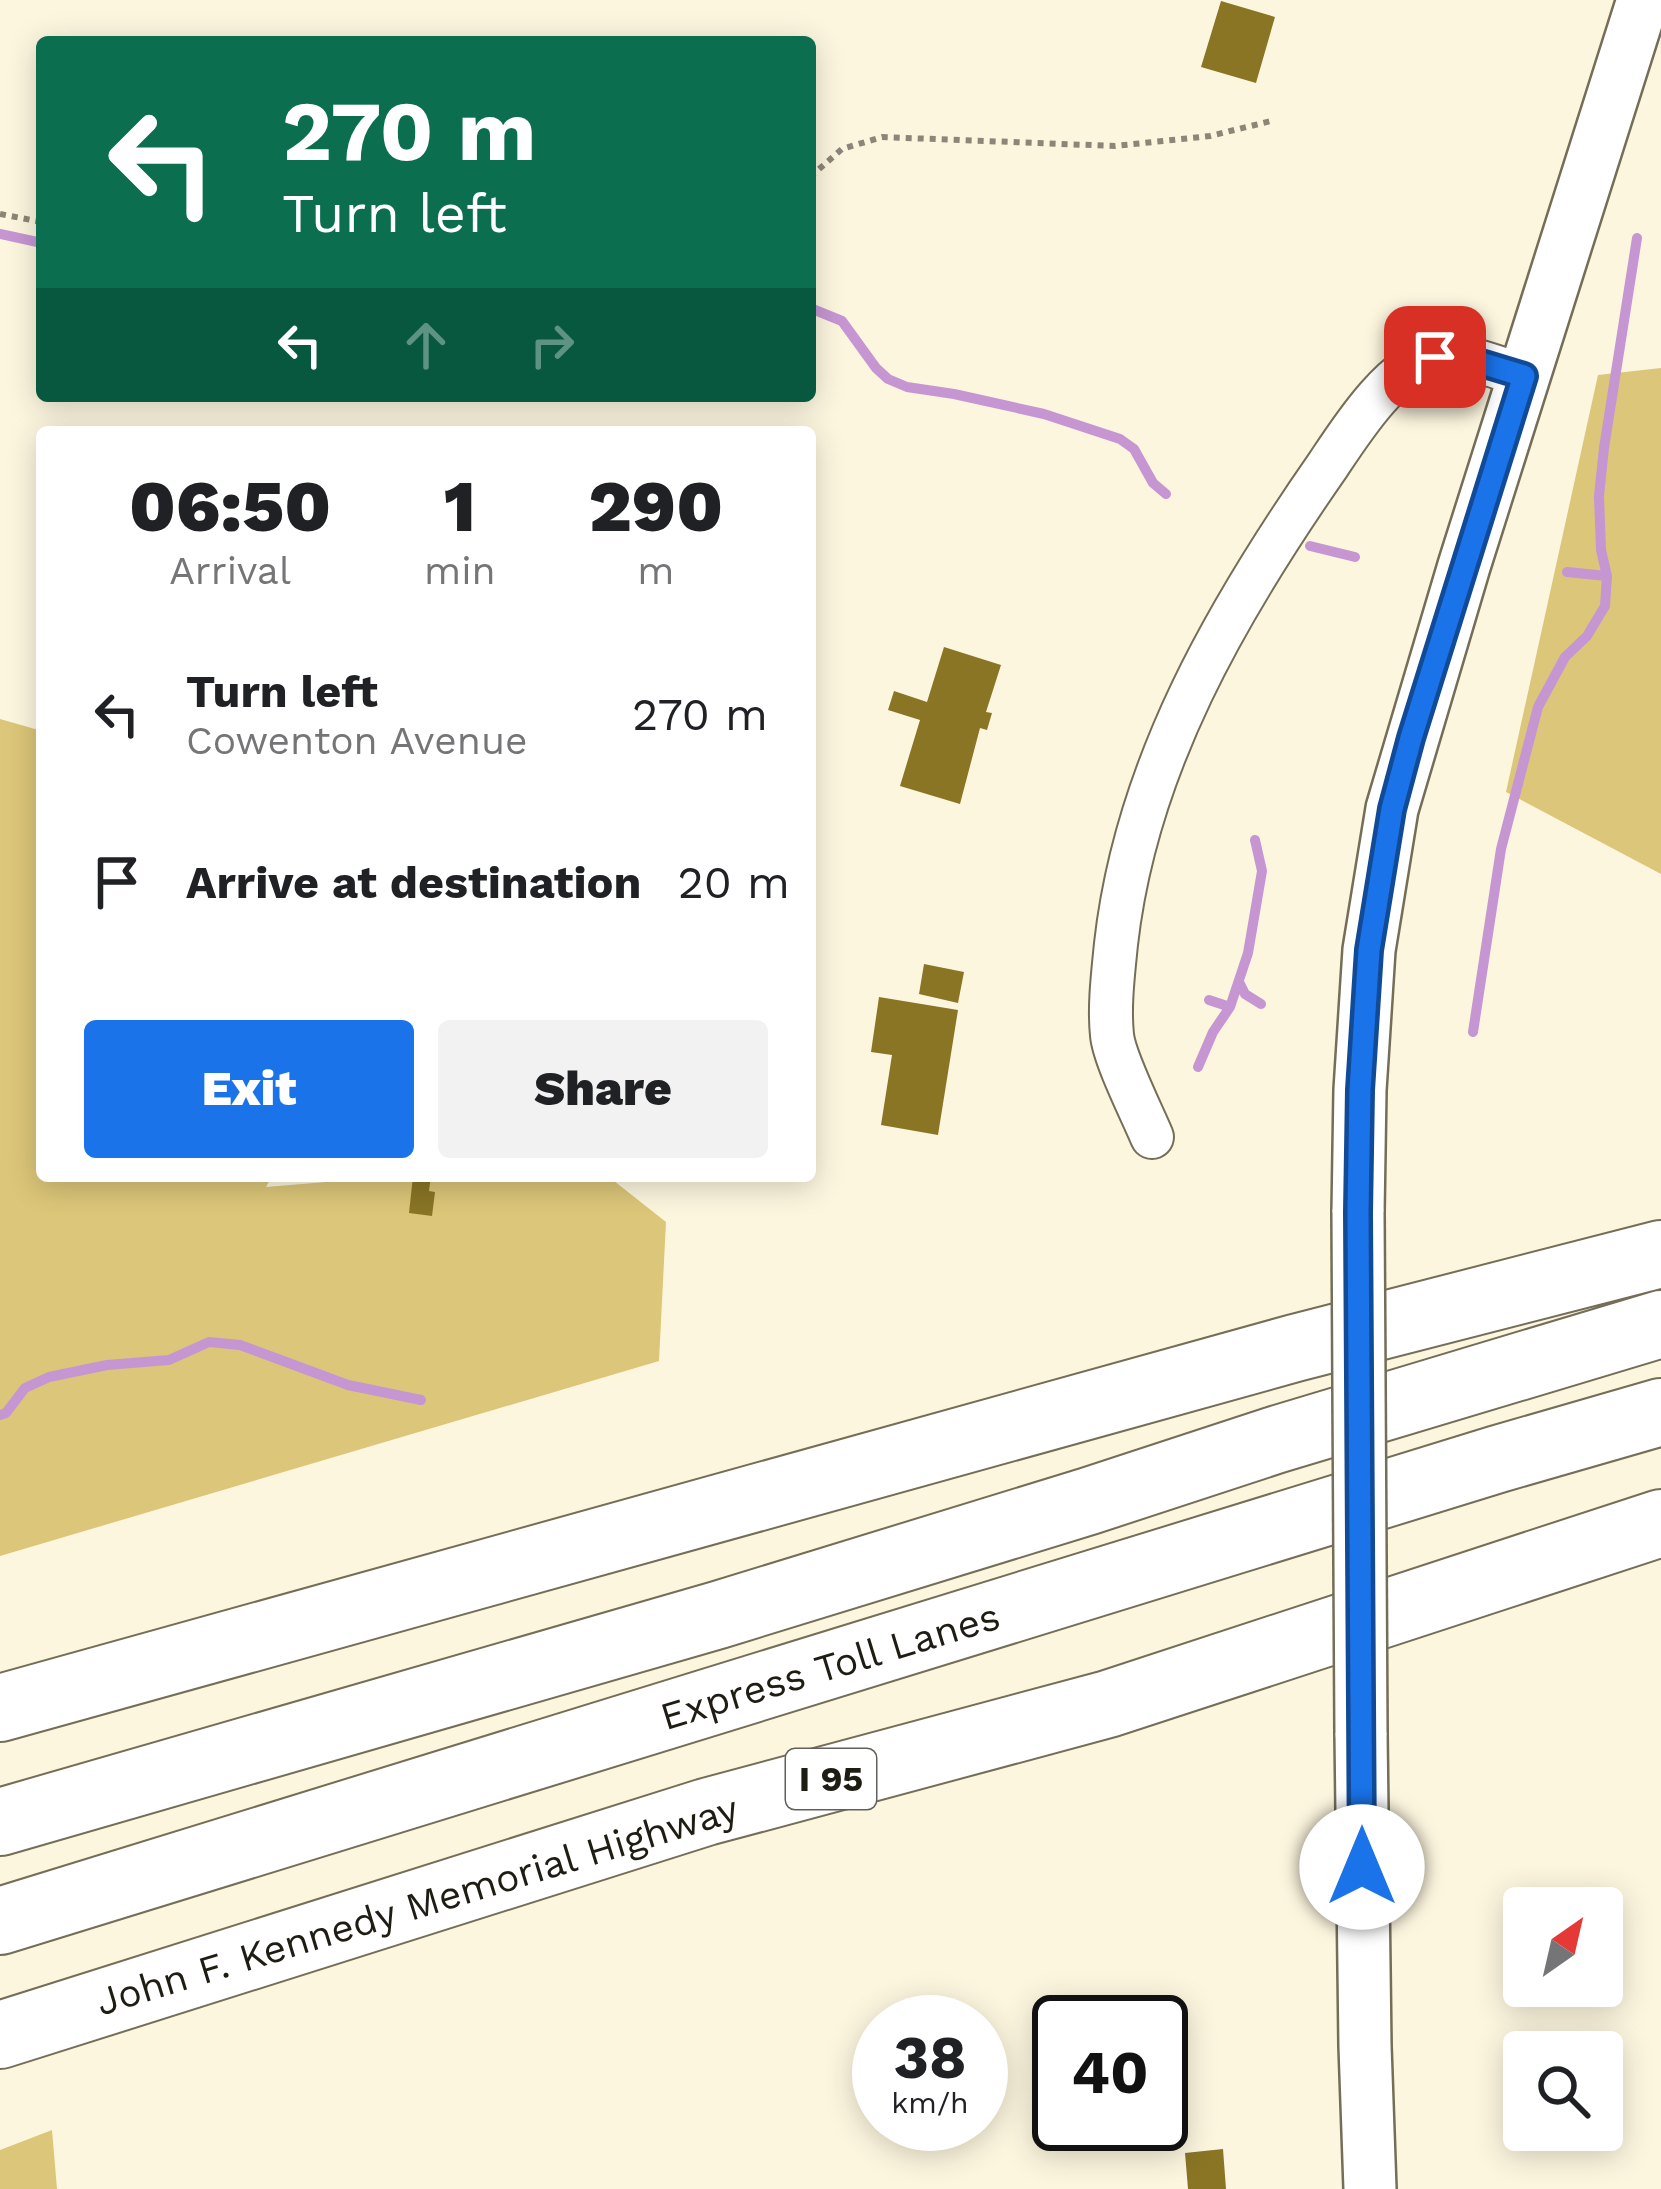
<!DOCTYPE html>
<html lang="en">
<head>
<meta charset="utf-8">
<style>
	body { margin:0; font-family:"Work Sans",sans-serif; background:#f2f2f2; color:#202124; height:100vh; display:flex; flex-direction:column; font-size:45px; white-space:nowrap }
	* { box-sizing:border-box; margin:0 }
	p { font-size:39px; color:#757577 }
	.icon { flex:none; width:66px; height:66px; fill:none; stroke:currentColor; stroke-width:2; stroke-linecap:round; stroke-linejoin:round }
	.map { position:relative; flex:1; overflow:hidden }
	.side { position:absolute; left:36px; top:426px; width:780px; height:756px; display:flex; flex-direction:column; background:#fff; border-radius:12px; box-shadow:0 6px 30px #0003 }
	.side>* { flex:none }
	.hud { position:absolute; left:36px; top:36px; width:780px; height:366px; border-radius:12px; box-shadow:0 6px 30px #0003; background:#0b6e4f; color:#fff; overflow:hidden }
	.needle { width:78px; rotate:34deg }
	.buttons { position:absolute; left:1503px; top:1887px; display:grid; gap:24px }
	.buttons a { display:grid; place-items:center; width:120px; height:120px; border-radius:12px; background:#fff; box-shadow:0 6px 30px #0003; font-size:60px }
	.speed { position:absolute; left:852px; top:1995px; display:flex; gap:24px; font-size:60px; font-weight:700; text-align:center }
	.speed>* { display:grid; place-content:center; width:156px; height:156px; border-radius:50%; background:#fff; box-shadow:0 6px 30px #0003; line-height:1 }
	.speed small { font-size:30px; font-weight:400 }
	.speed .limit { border:6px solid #111; border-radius:18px; background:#fff; color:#111 }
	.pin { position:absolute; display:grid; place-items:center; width:102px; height:102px; color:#fff; margin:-51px; border-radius:24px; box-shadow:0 6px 18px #0006 }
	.me { position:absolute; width:132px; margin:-66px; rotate:0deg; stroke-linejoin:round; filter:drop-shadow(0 0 9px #0008) }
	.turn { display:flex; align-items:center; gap:42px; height:252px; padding:0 48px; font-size:54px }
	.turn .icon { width:156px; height:156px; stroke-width:2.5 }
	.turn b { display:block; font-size:84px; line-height:102px }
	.lanes { display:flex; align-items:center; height:114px; padding:0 48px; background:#0003; justify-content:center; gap:60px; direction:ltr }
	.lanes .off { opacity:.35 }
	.eta { display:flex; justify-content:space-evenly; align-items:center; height:204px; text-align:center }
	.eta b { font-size:72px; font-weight:800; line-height:84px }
	.button { display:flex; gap:24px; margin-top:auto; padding:24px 48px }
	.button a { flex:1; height:138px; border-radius:12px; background:#1a73e8; color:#fff; font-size:48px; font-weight:800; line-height:138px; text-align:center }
	.button a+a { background:#f2f2f2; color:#202124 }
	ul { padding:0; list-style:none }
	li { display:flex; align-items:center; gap:36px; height:168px; padding:0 48px }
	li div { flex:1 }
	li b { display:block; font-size:45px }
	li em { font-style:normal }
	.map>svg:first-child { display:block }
</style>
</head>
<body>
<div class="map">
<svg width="1661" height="2189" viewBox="0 0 1661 2189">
	<rect width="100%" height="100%" fill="#fdf6df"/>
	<path fill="#dcc679" d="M1661 368V874L1506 792 1598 375Z
		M0 719 42 731V1176H272L266 1187 398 1176 609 1177 666 1222 659 1361 0 1556Z
		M52 2130 57 2189H0V2150Z"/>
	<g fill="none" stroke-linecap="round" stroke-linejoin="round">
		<path stroke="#c696d3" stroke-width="10" d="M0 234 42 243
			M810 308 842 321 876 368 888 379 907 387 954 394 1044 414 1120 439 1134 449 1153 483 1166 494
			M1310 546 1355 557
			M1567 572 1607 576
			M1239 982 1245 994 1261 1004
			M1209 1000 1230 1007
			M1473 1032 1501 849 1538 707 1565 657 1587 636 1605 606 1607 576 1601 550 1599 496 1604 448 1637 238
			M1198 1067 1213 1032 1230 1007 1248 953 1262 871 1255 840
			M0 1415 6 1413 25 1388 49 1377 107 1365 169 1360 209 1342 240 1345 348 1385 421 1400"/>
	</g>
	<path fill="#8a7525" d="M1221 1 1275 17 1256 83 1201 67Z
		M944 647 1001 665 986 712 992 713 987 730 980 728 960 804 900 786 920 720 888 710 894 691 927 702Z
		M924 964 964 972 958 1003 919 994Z
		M879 997 958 1010 938 1135 881 1125 892 1055 871 1052Z
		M413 1176H431L429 1191 435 1192 432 1216 409 1213Z
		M1223 2149 1226 2189H1188L1185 2153Z"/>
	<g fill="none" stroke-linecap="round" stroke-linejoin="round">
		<g stroke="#746e59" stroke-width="46">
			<path id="minor" d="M1152 1137C1142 1113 1114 1058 1112 1035 1109 1006 1113 974 1116 944 1136 766 1227 610 1328 465 1350 432 1393 364 1435 357 1463 352 1497 368 1524 376"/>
		</g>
		<g stroke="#746e59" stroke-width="56">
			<path id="tertiary" d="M1358 1212 1360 1090 1369 950 1392 809 1464 566 1643 0
				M1361 1733 1365 2046 1370 2189"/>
		</g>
		<g stroke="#746e59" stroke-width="70">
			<path id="motorway" d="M0 1708 1295 1348 1661 1254
				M0 1822 718 1615 1089 1501 1275 1440 1661 1324
				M0 1921 1498 1459 1661 1412
				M0 2035 706 1812 1108 1704 1661 1523"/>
		</g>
		<path stroke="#8b8677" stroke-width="6" stroke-dasharray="6 6" stroke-linecap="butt" d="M810 177 842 149 882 137 1115 146 1210 136 1271 121
			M0 214 42 222"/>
		<use href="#minor" stroke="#fff" stroke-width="42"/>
		<use href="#tertiary" stroke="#fff" stroke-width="51"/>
		<use href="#motorway" stroke="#fff" stroke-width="66"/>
		<g stroke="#746e59" stroke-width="56" stroke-linecap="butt">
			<path id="tertiary-bridge" d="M1358 1212 1361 1733"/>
		</g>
		<use href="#tertiary-bridge" stroke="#fff" stroke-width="51"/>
	</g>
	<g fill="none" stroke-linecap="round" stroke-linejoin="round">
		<g stroke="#114b97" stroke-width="30">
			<path id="route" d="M1362 1867 1358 1212 1360 1090 1369 950 1392 809 1411 738 1524 376 1468 359 1435 357"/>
		</g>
		<use href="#route" stroke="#1a73e8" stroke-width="21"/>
	</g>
	<g text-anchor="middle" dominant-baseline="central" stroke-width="9" stroke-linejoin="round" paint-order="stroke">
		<rect fill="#fff" stroke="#62605a" stroke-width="3" x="786" y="1749" width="90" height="60" rx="9"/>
		<g font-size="36" font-weight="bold" fill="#1e1c13">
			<text x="831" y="1779">I 95</text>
		</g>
		<g font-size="39" fill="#1e1c13" stroke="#fff">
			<text transform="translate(830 1666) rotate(-17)">Express Toll Lanes</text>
			<text transform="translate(417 1905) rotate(-17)">John F. Kennedy Memorial Highway</text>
		</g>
	</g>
</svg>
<div class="buttons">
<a><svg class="needle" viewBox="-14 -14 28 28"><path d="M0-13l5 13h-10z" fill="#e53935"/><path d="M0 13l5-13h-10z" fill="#757577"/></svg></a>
<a><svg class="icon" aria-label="search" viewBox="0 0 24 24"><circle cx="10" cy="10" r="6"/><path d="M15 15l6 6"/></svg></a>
</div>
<div class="speed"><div>38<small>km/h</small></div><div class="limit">40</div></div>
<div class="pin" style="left:1435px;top:357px;background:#d93025"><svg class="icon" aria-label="arrive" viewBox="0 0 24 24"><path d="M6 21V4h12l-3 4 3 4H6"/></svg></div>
<svg class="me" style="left:1362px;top:1867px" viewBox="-20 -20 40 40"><circle r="19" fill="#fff"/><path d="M0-13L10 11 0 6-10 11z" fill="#1a73e8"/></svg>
<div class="hud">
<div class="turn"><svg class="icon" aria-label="left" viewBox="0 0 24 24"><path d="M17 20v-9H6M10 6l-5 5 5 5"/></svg><div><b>270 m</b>Turn left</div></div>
<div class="lanes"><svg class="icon" aria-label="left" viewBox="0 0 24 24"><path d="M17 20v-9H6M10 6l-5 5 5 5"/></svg><svg class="icon off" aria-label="ahead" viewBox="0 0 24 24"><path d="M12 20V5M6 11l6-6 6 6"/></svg><svg class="icon off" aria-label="right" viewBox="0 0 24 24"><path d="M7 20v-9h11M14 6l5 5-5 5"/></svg></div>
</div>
<section class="side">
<div class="eta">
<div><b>06:50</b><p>Arrival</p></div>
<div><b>1</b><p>min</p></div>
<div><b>290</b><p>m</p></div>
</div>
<ul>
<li><svg class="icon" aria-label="left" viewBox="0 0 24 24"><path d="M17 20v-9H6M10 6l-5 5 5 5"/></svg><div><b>Turn left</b><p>Cowenton Avenue</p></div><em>270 m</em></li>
<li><svg class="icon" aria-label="arrive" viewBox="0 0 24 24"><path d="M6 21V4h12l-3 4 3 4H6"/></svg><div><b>Arrive at destination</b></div><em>20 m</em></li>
</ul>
<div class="button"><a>Exit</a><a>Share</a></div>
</section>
</div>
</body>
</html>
